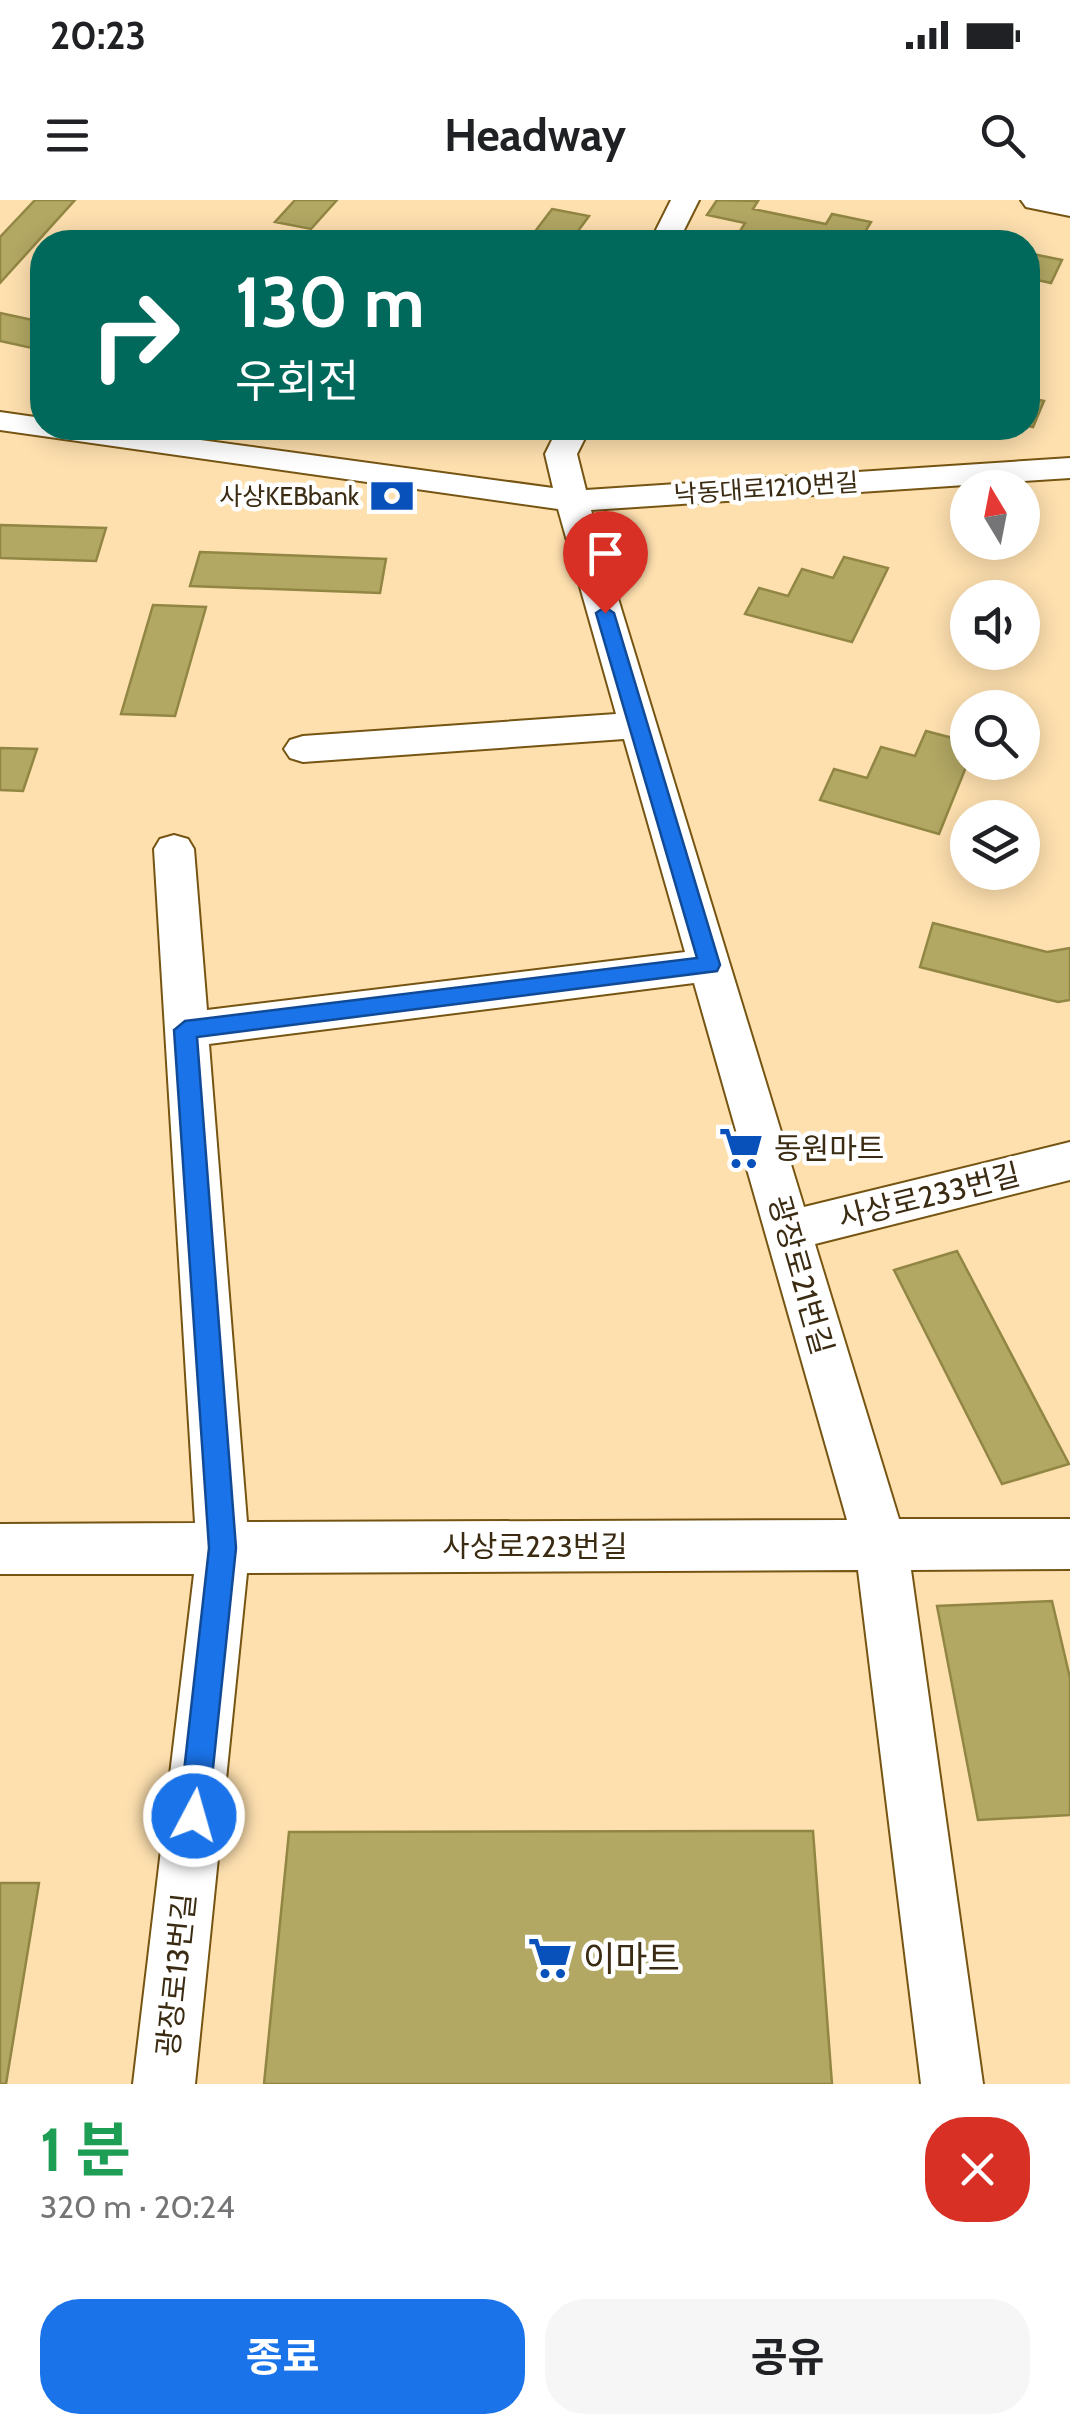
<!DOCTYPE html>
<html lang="ko">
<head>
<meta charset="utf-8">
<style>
	body { margin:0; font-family:Cabin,"Noto Sans KR",sans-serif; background:#f6f6f6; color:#202124; height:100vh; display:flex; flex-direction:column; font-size:38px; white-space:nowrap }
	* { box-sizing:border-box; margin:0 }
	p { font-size:32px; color:#757577 }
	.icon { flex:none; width:55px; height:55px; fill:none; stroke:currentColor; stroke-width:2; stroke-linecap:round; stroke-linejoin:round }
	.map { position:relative; height:1884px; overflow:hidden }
	.panel { display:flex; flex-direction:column; background:#fff; flex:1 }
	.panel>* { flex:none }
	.guide { position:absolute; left:30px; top:30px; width:1010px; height:210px; border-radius:40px; box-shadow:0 5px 25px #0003; background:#00695c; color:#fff; overflow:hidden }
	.needle { width:65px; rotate:350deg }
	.buttons { position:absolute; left:950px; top:270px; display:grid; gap:20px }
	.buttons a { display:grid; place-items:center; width:90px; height:90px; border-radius:50%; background:#fff; box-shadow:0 5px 25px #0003; font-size:50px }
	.pin { position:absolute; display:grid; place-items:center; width:85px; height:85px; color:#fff; margin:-102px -42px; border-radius:50% 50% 50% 0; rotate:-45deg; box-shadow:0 0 10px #0007 }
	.pin .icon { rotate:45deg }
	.me { position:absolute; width:110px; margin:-55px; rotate:6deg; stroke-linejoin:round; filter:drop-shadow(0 0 8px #0008) }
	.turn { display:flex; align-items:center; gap:35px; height:210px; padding:0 40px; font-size:45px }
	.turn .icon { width:130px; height:130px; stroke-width:2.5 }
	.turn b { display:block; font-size:70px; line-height:85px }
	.round { display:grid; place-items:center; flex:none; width:105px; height:105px; border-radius:40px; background:#f6f6f6 }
	.summary { display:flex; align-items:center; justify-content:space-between; height:170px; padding:0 40px }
	h1 { font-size:60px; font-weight:700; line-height:75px; color:#1e9e55 }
	.cta { display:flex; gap:20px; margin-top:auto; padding:20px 40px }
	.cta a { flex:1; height:115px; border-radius:40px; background:#1a73e8; color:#fff; font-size:40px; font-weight:700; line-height:115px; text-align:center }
	.cta a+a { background:#f6f6f6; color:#202124 }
	.status { display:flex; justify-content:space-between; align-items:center; height:70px; padding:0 50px; background:#fff; direction:ltr }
	.status svg { height:28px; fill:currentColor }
	header { display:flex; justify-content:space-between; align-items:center; height:130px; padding:0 40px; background:#fff; font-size:45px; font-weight:700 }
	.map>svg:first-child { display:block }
</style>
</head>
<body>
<div class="status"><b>20:23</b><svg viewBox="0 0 49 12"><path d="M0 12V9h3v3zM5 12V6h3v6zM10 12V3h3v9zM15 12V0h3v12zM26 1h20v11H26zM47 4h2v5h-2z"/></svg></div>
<header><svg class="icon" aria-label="menu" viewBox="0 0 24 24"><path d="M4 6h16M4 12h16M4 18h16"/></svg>Headway<svg class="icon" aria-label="search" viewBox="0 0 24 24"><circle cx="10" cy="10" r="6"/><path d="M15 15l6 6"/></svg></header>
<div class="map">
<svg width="1070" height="1884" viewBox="0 0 1070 1884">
	<rect width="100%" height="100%" fill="#fee0af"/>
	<path fill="#b2a763" stroke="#918643" stroke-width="2.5" d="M35 0H75L0 83V37Z
		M295 0H337L311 29 275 22Z
		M717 0 758 1 753 9 826 24 832 14 871 22 859 42 822 38 819 42H798L740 31 745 23 707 15Z
		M552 9 589 16 570 42H527Z
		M1028 53 1062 60 1051 83 1028 78Z
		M0 113 42 122V141L32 148 0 141Z
		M1028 198 1044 201 1033 227 1028 226Z
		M0 325 106 328 96 361 0 358Z
		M200 352 386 359 380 393 190 386Z
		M844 357 888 368 852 442 745 414 759 388 788 396 802 369 833 378Z
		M153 405 206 407 175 516 121 514Z
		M926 531 968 542V562L939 634 820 600 834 569 867 578 881 547 915 556Z
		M0 548 37 549 23 591 0 590Z
		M933 723 1047 752 1070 748V800L1058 802 920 767Z
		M957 1051 1069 1264 1002 1284 894 1070Z
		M1052 1401 1070 1478V1615L978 1620 937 1406Z
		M813 1631 832 1884H264L289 1632Z
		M0 1683H39L6 1884H0Z"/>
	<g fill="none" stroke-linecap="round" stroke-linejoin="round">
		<g stroke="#765513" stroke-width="4">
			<path id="minor" d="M671 0H699L678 42H650Z
				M0 212 42 218V228H112L553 288 545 254 558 228H590L577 254 586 290 1070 258V278L591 310 804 1007 1070 942V980L815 1044 899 1319H1070V1369L911 1370 983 1884H921L858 1370 247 1373 195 1884H133L194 1374H0V1324L195 1323 154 649 160 639 174 635 188 639 194 649 207 810 685 752 624 539 303 562 290 558 284 549 290 540 303 536 616 514 558 309 0 230ZM694 783 847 1320 247 1322 209 844Z"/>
		</g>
		<g stroke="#765513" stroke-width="4">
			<path id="major" d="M1021 0H1070V16L1026 7Z"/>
		</g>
		<use href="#minor" fill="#fff" fill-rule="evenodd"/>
		<use href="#major" fill="#fff" fill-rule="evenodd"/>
	</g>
	<path fill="#1a73e8" stroke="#114b97" stroke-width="2.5" d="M605 407 614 413 720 765 717 771 197 837 236 1348 208 1616 204 1626 194 1631 183 1626 179 1616 209 1348 174 830 185 821 697 758 596 413Z"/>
	<defs>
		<g id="bank-bare" transform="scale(3.45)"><path d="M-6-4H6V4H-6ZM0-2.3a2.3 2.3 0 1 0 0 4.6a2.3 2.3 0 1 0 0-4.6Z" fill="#0851bb" stroke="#fff" stroke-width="2.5" paint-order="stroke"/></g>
		<g id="supermarket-bare" transform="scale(3.45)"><path d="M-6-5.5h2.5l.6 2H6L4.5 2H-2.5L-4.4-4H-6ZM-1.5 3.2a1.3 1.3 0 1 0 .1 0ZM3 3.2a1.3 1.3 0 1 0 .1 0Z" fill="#0851bb" stroke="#fff" stroke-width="2.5" paint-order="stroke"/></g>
	</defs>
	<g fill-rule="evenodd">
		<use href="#bank-bare" x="392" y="296"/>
		<use href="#supermarket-bare" x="741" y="948"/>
		<use href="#supermarket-bare" x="550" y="1758"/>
	</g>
	<g text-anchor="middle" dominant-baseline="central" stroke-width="9" stroke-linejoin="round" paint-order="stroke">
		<g font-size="25" fill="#3a2b12" stroke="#fff">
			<text transform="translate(766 288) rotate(-4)">낙동대로1210번길</text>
		</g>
		<g font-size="25" fill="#3a2b12" stroke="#fff" text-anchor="end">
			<text x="359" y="296">사상KEBbank</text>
		</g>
		<g font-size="30" fill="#3a2b12" stroke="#fff" text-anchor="start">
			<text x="774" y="948">동원마트</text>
		</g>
		<g font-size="30" fill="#3a2b12" stroke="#fff">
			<text transform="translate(929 996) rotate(-14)">사상로233번길</text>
			<text transform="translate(801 1075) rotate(74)">광장로21번길</text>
			<text x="535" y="1346">사상로223번길</text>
			<text transform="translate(176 1775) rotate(-84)">광장로13번길</text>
		</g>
		<g font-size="35" fill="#3a2b12" stroke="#fff" text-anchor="start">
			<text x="583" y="1758">이마트</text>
		</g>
	</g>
</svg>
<div class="buttons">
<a><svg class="needle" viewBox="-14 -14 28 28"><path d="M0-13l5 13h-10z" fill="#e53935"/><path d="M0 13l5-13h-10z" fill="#757577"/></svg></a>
<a><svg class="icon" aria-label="sound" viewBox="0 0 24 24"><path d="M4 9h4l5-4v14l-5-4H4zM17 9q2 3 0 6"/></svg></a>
<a><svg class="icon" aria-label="search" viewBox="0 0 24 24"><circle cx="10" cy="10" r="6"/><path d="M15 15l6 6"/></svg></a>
<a><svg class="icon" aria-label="layers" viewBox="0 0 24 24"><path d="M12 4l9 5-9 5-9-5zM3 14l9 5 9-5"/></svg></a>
</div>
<div class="pin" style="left:605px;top:413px;background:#d93025"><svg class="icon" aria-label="arrive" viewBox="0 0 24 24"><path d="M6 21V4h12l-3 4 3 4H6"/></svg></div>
<svg class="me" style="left:194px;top:1616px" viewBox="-20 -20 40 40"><circle r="17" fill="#1a73e8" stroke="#fff" stroke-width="3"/><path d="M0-11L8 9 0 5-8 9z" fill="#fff"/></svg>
<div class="guide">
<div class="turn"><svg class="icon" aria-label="right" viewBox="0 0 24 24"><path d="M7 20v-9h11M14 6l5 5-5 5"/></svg><div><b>130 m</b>우회전</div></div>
</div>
</div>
<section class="panel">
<div class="summary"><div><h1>1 분</h1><p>320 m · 20:24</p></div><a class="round" style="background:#d93025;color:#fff"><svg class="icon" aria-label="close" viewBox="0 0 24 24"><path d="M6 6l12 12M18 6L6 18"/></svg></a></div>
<div class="cta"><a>종료</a><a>공유</a></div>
</section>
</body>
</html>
